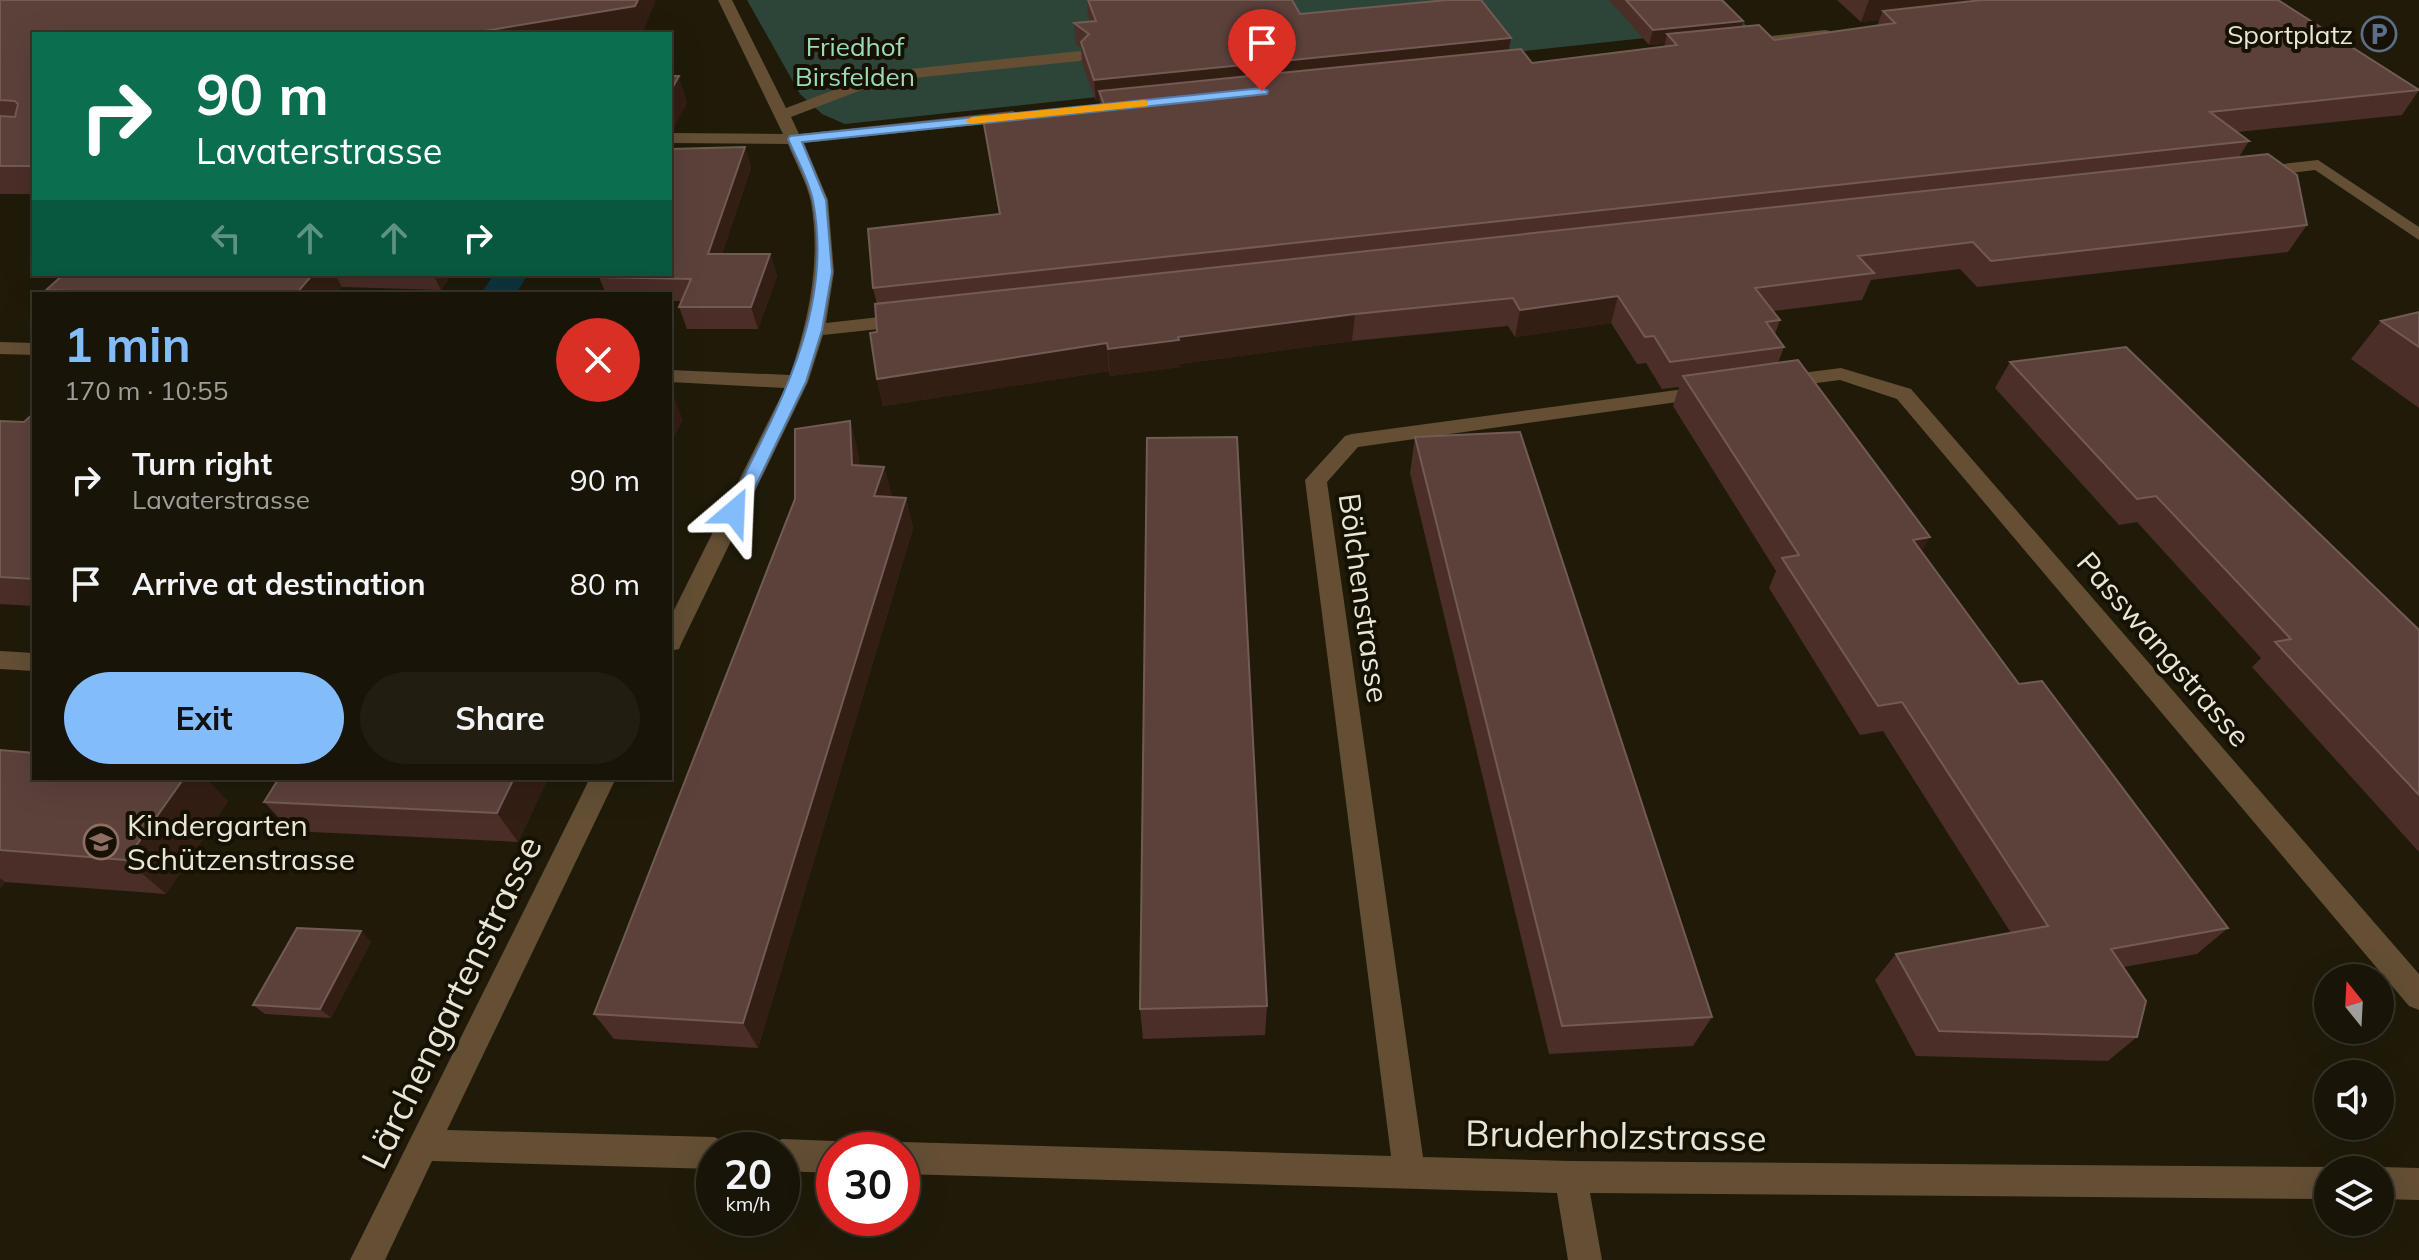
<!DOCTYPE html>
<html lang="en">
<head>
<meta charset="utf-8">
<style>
	body { margin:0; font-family:Mulish,sans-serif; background:#211d11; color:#f1f3f6; height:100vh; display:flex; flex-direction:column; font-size:30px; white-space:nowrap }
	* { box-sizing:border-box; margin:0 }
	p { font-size:26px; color:#9f9e9b }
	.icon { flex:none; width:44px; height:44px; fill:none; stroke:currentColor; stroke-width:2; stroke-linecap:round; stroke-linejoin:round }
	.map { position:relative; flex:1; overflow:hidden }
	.side { position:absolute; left:32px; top:292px; width:640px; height:488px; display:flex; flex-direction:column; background:#181407; border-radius:0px; box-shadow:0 8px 32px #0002,0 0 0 2px #363328 }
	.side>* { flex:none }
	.hud { position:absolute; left:32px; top:32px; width:640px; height:244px; border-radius:0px; box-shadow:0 8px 32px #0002,0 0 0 2px #363328; background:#0b6e4f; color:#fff; overflow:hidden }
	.needle { width:52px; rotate:342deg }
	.controls { position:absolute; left:2314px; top:964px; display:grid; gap:16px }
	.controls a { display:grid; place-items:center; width:80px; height:80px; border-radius:50%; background:#181407; box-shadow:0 8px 32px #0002,0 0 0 2px #363328; font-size:40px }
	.speed { position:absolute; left:696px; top:1132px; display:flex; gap:16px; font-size:40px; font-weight:700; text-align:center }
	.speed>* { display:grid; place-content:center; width:104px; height:104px; border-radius:50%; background:#181407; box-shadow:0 8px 32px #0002,0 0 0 2px #363328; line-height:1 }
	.speed small { font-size:20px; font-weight:400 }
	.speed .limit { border:12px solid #d22; background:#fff; color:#111 }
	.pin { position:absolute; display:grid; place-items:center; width:68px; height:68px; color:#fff; margin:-82px -34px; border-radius:50% 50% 50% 0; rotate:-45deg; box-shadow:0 0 8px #0007 }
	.pin .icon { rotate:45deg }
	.me { position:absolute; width:88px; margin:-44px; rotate:26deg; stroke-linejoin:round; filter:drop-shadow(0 0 6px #0008) }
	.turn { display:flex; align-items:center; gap:28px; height:168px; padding:0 32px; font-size:36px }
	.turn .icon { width:104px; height:104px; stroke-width:2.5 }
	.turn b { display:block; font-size:56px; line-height:68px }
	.lanes { display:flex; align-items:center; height:76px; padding:0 32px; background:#0003; justify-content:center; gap:40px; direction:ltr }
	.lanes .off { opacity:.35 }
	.round { display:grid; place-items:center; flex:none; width:84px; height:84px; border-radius:42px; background:#211d11 }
	.overview { display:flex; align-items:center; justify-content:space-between; height:136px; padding:0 32px }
	h1 { font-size:48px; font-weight:700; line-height:60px; color:#83bcfb }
	.primary-button { display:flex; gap:16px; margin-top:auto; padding:16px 32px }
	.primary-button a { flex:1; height:92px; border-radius:48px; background:#83bcfb; color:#111; font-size:32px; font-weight:700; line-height:92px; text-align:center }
	.primary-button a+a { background:#211d11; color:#f1f3f6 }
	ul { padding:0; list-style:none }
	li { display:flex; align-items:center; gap:24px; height:104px; padding:0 32px }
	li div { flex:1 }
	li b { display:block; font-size:30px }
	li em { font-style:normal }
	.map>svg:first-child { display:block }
</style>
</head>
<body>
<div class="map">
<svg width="2419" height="1260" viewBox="0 0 2419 1260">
	<rect width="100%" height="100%" fill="#201b09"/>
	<path fill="#2d4439" d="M747 0H1720L1748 27 845 124 822 114 800 94Z"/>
	<path fill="#0d3642" d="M494 274H528L516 294H481Z"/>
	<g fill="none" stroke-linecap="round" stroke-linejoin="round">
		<path fill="#644f35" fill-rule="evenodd" d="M718 0H732L786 108 882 72 1080 51 1088 56 1080 61 885 81 791 117 799 134 1013 111 1021 116 1013 121 804 143 828 200 834 272 826 323 907 314 917 320 907 326 823 335 808 382 682 642 679 649 670 651V618L785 388 670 382V370L790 375C809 318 821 263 811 202 807 183 795 162 788 144L670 143V133L783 134Z
			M1825 30 1830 31V37L1743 47 1736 43 1743 39Z
			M2318 160 2419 227V240L2315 170 2256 177 2248 172 2256 167Z
			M0 342 34 343V355L0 354Z
			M1841 368 1911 389 2419 974V1010L2409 1006 1897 399 1840 380 1778 388 1768 382 1778 376Z
			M1706 386 1716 392 1713 397 1358 447 1327 482 1423 1157 1571 1161 2328 1167 2336 1170H2328V1199L1590 1193 1602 1260H1568L1557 1193 902 1174V1150H889L902 1142 1391 1156 1305 480 1345 436 1352 434Z
			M0 651 34 653V671L0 669Z
			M590 778H616L447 1130 714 1137 725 1142 729 1150H714V1169L432 1161 385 1260H350Z
			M782 1139 834 1141 845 1146 847 1150H834V1173L782 1171V1150H768L771 1144Z
			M2380 1167 2419 1168V1200L2380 1199V1170H2372Z"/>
	</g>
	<path fill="#4b2e28" d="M0 0 643 32 34 34V194H0Z
		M1087 0H1292L1300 14 1509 50 1532 63 1664 46 1665 44 1649 45 1609 0H1722L1741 27 1774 40 1878 25 1879 20 1861 22 1837 0H2278L2419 90 2402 115 2237 132 2249 141 2239 157 2307 225 2288 252 1977 287 1960 269 1871 280 1862 300 1773 311 1780 320 1775 334 1784 347 1778 363 1922 552 2019 684 2228 928 2197 954 2124 967 2137 1037 2108 1061 1916 1056 1875 980 1896 954 2011 933 1883 731 1860 735 1769 588 1776 571 1673 406 1679 387 1662 389 1646 363 1637 364 1611 323 1515 337 1508 326 1352 341 1179 364 1180 367 1110 376 1109 371 883 406 877 379V304L873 288 999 214 983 119 1100 107V101H1096L1082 63 1081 48 1076 44 1074 23 1090 22 1088 15Z
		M745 147 751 168 722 254H770L777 276 758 329H687L679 307 681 301H670V294H606L599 277Z
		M64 274H452L441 290 342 287 336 294H50L46 290Z
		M2419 312V408L2351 359 2381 321Z
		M2010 362 2419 630V852L2252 667 2261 658 2137 522 2119 525 1995 388Z
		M34 413V606L0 604V421L24 422Z
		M850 421 858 452 859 465 884 467 892 497 906 498 913 528 758 1048 614 1039 594 1014Z
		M1415 437 1712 1017 1693 1046 1549 1054 1410 473Z
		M0 750 228 801 166 894 5 882 0 889Z
		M548 778 518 842 291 831 264 802Z
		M361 931 371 942 331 1018 265 1014 253 1005Z
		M1267 1006 1265 1035 1143 1039 1140 1009Z"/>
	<path fill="#331e14" d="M638 0H656L643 32 634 34H466Z
		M1869 0H2051L1883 11 1879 20 1861 22Z
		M1743 21 1739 36 1667 34 1665 44 1649 45 1653 30Z
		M1511 38 1507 60 1099 91 1100 101H1096L1094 80Z
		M679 76 687 103 673 130H670V92Z
		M745 147 751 168 715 276 708 254Z
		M770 254 777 276 758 329 751 307Z
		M313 274H335L342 287 336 294H296Z
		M433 274H452L441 290Z
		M1618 296 1611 323 1515 337 1520 310Z
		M1355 314 1352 341 1179 364 1180 367 1110 376 1108 349 1178 337Z
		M1107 343 1109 371 883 406 877 379Z
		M670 387 683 420 670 444Z
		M850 421 858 452 861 495 852 465Z
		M884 467 892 497 874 496Z
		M906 498 913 528 758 1048 743 1023Z
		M1930 537 1913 567V540Z
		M184 778H206L228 801 166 894 126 860Z
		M514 778H548L518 842 497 813Z
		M0 878 5 882 0 889Z
		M361 931 371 942 331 1018 320 1009Z"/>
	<path fill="#5c413b" stroke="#725b54" stroke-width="2" d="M0 0H638L635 6 466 34H34V166H0V116L15 117 18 104 15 101 0 100Z
		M1088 0H1292L1300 14 1447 0H1481L1511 38 1094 80 1081 42 1089 34 1074 23 1096 21Z
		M1626 0H1722L1743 21 1653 30Z
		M1982 0H2278L2419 90 2210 112 2249 141 873 288 868 229 1000 214 983 119 1105 107 1099 91 1521 49 1532 63 1677 45 1667 34 1759 25 1774 40 1895 23 1883 11Z
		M670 76H679L670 92Z
		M745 147 708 254H770L751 307H679L691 279 599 277 601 274H670V149Z
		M2268 154 2297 175 2307 225 1991 261 1973 242 1858 256 1874 273 1755 288 1780 320 1766 322 1784 347 1670 362 1654 336 1645 337 1618 296 1520 310 1513 298 1355 314 1178 337 1179 340 1108 349 1107 343 877 379 870 333 877 332 875 304Z
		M64 274H313L296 294H145L46 290Z
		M2419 312V347L2381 321Z
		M2126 347 2419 630V795L2275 642 2291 639 2156 496 2137 499 2010 362Z
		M1798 360 1930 537 1913 540 2019 684 2042 681 2228 928 2111 949 2146 1001 2137 1037 1939 1031 1896 954 2048 926 1902 702 1878 706 1782 558 1799 555 1683 376Z
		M34 413V579L0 577V421L24 422Z
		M850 421 852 465 884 467 874 496 906 498 743 1023 594 1014 795 499V429Z
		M1520 432 1712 1017 1562 1026 1415 437Z
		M1237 437 1267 1006 1140 1009 1147 438Z
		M0 750 34 753V778H184L126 860 0 850Z
		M279 778H514L497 813 264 802Z
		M297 928 361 931 320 1009 253 1005Z"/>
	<path fill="#83bcfb" stroke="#557aa3" stroke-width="2" d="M1262 88 1268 91 1267 94 802 142 826 200 832 272 822 330 806 382 743 512 734 518 728 516 726 512C774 414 835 314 813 201 809 180 796 158 788 139L790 136Z"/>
	<path fill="#f59e0b" d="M1144 100 1148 101V106L972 124 965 121 972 117Z"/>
	<defs>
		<g id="parking-ring" transform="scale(1.8)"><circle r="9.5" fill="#161102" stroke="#5c6f8a" stroke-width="1.5"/><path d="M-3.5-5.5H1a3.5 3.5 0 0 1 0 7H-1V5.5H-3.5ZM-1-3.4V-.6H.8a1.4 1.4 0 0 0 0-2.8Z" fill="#5c6f8a"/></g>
		<g id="school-ring" transform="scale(1.8)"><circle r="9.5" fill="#161102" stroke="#8d6e63" stroke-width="1.5"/><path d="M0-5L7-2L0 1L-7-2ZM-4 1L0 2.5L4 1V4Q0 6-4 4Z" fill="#8d6e63"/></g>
	</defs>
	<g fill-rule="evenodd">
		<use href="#parking-ring" x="2379" y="34"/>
		<use href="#school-ring" x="101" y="842"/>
	</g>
	<g text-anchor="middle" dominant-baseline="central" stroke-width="8" stroke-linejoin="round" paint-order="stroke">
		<g font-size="26" fill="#e8e5d9" stroke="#161102" text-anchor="end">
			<text x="2353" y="34">Sportplatz</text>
		</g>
		<g font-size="26" fill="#9bdbbb" stroke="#161102">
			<text x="855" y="46">Friedhof<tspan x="855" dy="30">Birsfelden</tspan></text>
		</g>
		<g font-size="30" fill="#e8e5d9" stroke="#161102">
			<text transform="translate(1364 598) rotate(82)">Bölchenstrasse</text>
			<text transform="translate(2164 649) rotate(49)">Passwangstrasse</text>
		</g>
		<g font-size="30" fill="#e8e5d9" stroke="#161102" text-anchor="start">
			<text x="127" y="825">Kindergarten<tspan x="127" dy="34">Schützenstrasse</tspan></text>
		</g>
		<g font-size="36" fill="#e8e5d9" stroke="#161102">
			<text transform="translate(451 1002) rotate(-64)">Lärchengartenstrasse</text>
			<text transform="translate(1616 1135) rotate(1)">Bruderholzstrasse</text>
		</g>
	</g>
</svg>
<div class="controls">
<a><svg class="needle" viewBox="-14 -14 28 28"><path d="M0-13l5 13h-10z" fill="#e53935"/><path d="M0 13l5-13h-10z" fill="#9f9e9b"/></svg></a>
<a><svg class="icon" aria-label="sound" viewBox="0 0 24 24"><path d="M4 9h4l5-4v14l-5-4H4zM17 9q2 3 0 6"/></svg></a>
<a><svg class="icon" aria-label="layers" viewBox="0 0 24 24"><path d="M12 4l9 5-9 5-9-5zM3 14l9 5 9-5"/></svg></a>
</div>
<div class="speed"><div>20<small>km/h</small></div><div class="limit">30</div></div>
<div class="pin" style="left:1262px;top:91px;background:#d93025"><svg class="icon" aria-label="arrive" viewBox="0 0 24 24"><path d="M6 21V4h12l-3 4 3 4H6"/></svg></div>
<svg class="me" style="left:734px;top:512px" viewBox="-20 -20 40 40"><path d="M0-17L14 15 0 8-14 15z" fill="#83bcfb" stroke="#fff" stroke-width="4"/></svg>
<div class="hud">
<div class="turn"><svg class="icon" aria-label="right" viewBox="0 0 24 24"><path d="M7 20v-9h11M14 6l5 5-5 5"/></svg><div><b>90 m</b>Lavaterstrasse</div></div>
<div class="lanes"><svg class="icon off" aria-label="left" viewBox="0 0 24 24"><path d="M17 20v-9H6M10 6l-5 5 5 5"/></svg><svg class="icon off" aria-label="ahead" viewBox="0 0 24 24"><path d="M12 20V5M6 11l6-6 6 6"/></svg><svg class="icon off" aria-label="ahead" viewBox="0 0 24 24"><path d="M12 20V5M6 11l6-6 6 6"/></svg><svg class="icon" aria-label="right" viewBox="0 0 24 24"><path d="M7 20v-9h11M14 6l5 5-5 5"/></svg></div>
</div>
<section class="side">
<div class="overview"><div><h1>1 min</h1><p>170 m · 10:55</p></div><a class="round" style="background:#d93025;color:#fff"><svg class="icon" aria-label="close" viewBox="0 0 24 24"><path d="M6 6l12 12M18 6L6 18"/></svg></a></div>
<ul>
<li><svg class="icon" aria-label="right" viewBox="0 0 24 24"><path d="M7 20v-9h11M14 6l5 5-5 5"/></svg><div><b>Turn right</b><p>Lavaterstrasse</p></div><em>90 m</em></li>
<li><svg class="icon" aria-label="arrive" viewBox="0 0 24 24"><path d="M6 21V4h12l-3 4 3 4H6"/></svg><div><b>Arrive at destination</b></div><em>80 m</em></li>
</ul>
<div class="primary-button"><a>Exit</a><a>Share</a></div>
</section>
</div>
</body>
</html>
